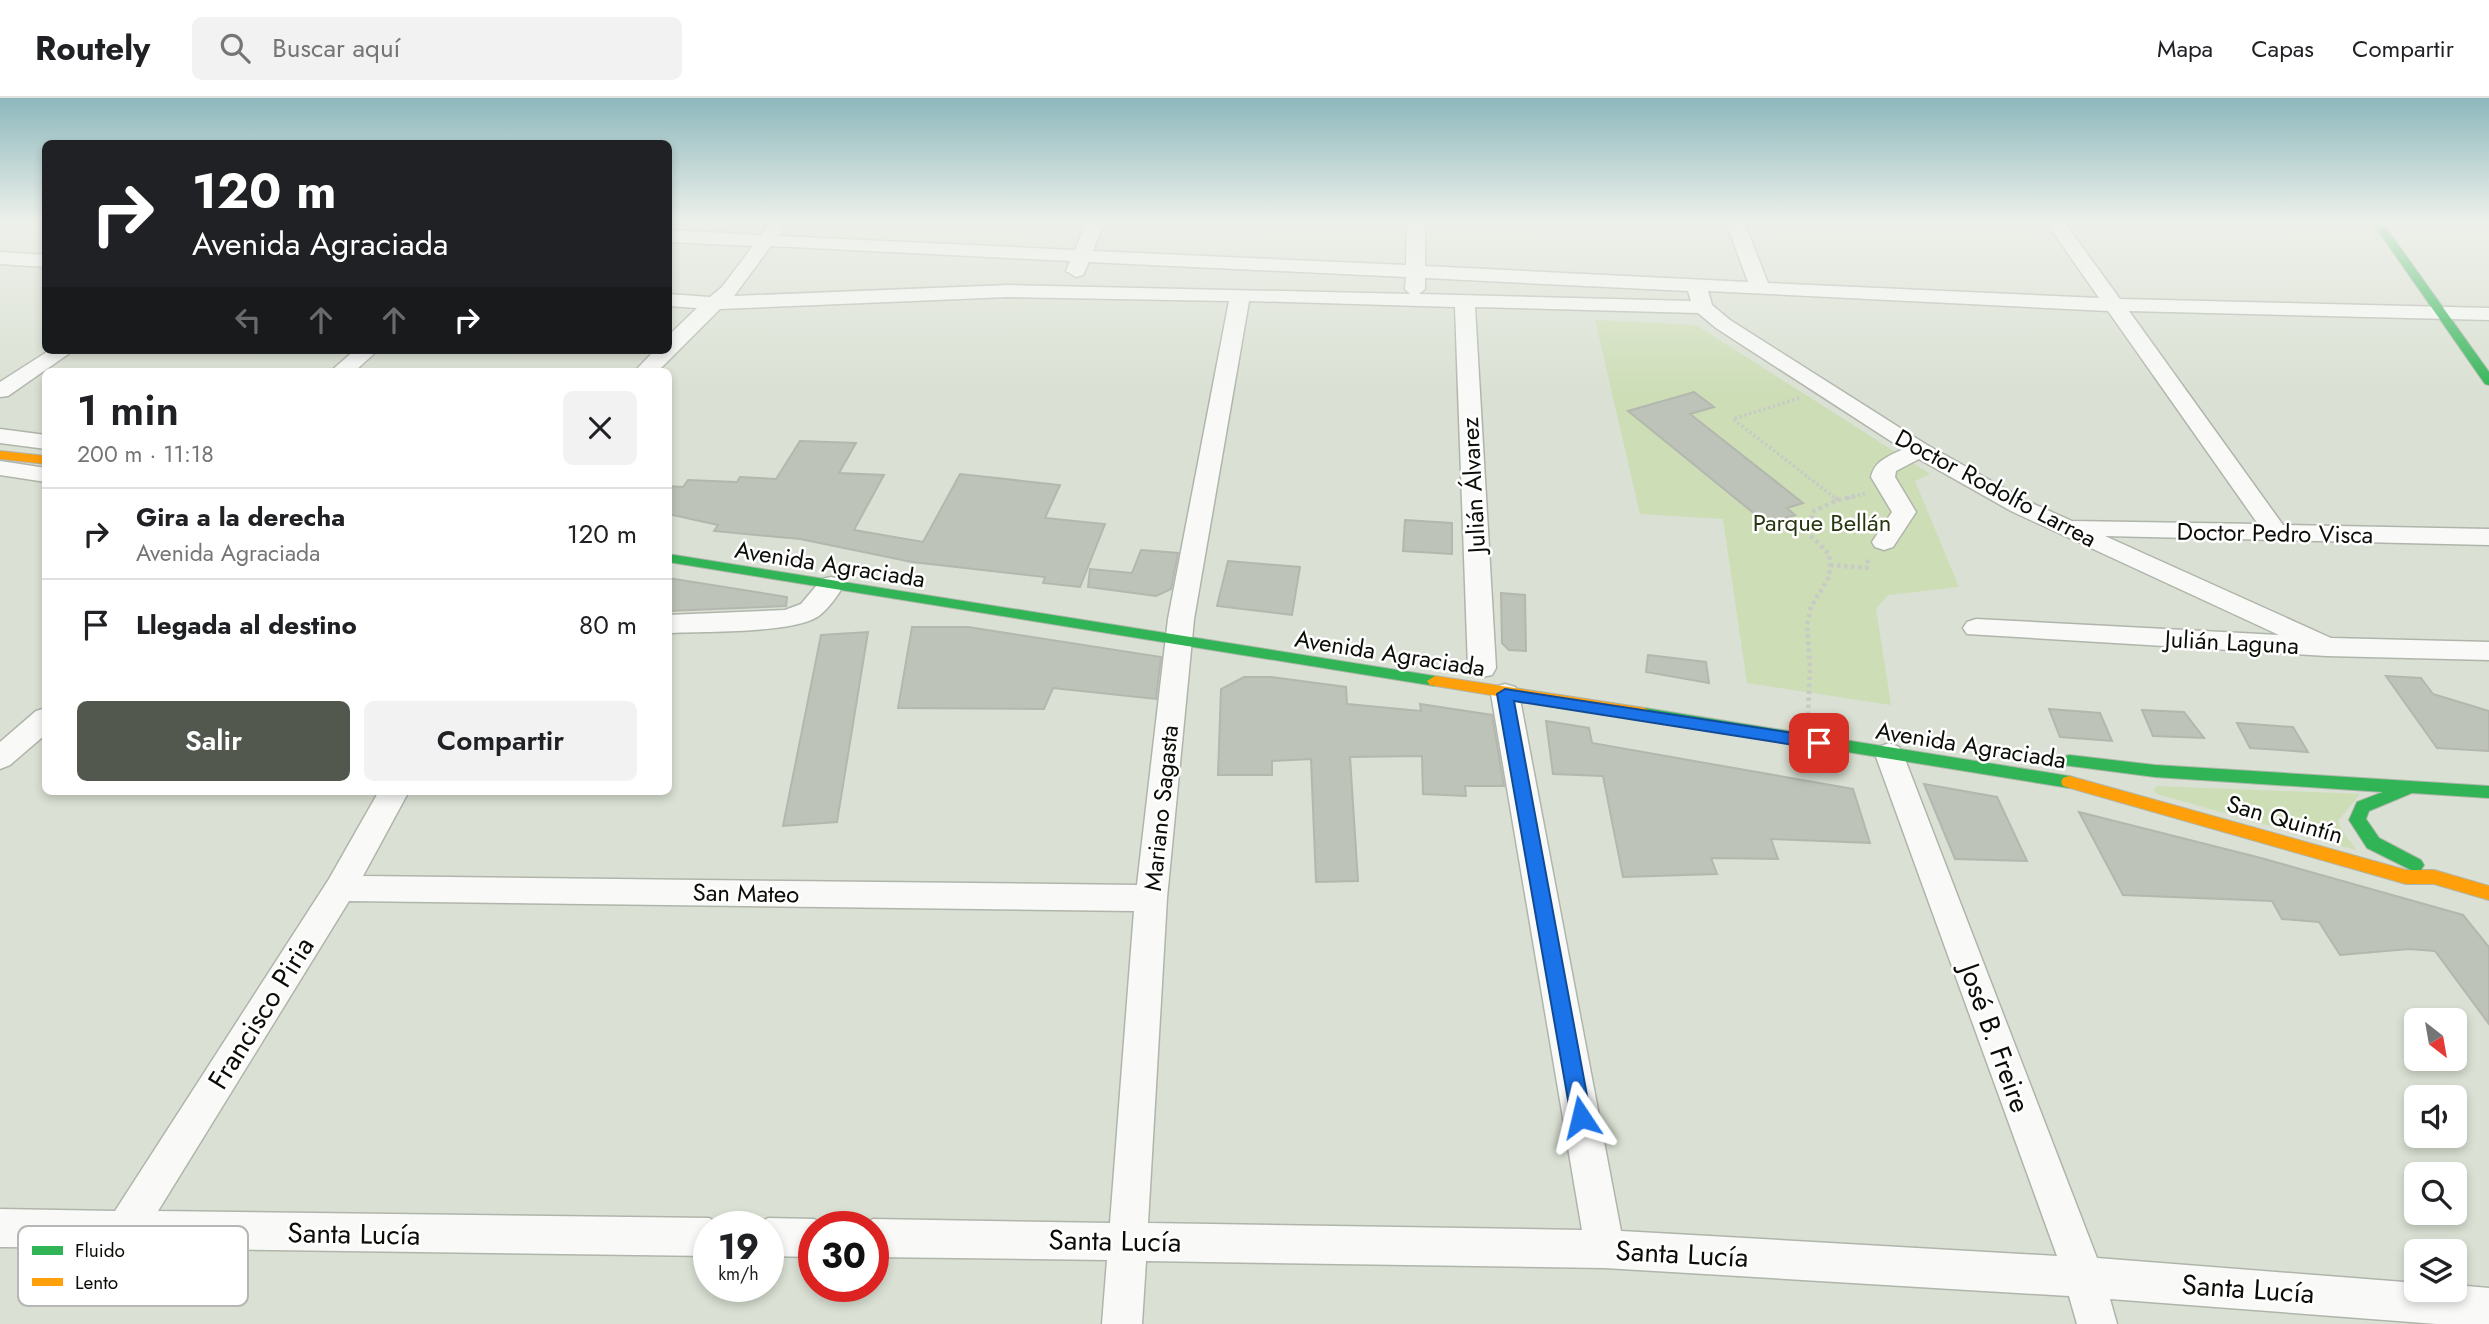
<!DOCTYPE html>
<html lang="es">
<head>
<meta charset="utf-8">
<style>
	body { margin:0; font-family:Jost,sans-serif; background:#f2f2f2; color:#202124; height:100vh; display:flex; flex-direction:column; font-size:26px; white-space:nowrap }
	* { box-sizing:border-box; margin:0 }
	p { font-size:23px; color:#757577 }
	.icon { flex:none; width:38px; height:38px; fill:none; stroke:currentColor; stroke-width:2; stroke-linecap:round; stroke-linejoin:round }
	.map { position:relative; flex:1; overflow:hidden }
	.sheet { position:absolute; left:42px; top:270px; width:630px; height:427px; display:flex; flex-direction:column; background:#fff; border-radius:10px; box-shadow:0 4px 10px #0003 }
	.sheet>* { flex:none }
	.hud { position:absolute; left:42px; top:42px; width:630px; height:214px; border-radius:10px; box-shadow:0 4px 10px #0003; background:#202124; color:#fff; overflow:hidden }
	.needle { width:46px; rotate:149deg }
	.tools { position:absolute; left:2404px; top:910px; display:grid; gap:14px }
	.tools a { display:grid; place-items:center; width:63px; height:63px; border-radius:10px; background:#fff; box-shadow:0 4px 10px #0003; font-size:35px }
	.speed { position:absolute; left:693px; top:1113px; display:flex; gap:14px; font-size:35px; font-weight:700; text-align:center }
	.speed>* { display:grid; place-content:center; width:91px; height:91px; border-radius:50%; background:#fff; box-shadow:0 4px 10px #0003; line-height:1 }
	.speed small { font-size:18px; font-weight:400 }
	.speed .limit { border:10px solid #d22; background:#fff; color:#111 }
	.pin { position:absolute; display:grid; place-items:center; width:60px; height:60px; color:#fff; margin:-30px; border-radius:14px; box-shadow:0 4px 10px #0006 }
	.me { position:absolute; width:77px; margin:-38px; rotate:350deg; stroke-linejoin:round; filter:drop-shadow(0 0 5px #0008) }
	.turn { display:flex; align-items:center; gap:24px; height:147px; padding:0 35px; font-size:32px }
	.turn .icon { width:91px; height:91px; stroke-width:2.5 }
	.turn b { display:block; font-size:49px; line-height:60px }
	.lanes { display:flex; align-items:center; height:66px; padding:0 35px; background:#0003; justify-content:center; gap:35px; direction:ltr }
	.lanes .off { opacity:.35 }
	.round { display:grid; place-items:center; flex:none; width:74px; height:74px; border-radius:10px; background:#f2f2f2 }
	.head { display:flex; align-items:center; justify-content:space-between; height:119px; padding:0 35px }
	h1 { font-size:42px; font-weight:600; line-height:52px }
	.button { display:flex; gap:14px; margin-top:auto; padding:14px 35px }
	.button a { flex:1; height:80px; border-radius:10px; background:#53584e; color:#fff; font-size:28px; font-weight:600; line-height:80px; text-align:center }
	.button a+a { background:#f2f2f2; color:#202124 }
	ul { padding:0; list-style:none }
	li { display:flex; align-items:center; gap:21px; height:91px; padding:0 35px; border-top:2px solid #e0e0e0 }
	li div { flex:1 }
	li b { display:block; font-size:26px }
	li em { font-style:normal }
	header { display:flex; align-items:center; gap:42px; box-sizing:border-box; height:98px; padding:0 35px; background:#fff; border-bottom:2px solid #e0e0e0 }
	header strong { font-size:33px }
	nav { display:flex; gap:38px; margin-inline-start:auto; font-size:24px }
	.search { width:490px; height:63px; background:#f2f2f2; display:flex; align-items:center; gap:18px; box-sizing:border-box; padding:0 24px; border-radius:10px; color:#757577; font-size:26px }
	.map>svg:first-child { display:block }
</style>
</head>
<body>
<header>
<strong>Routely</strong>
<div class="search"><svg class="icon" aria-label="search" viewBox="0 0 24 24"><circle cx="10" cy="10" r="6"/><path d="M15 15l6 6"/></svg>Buscar aquí</div>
<nav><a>Mapa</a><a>Capas</a><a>Compartir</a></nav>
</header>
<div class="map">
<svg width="2489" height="1226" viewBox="0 0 2489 1226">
	<rect width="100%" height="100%" fill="#dae0d3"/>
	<path fill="#cdddb6" d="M1595 222 1696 227 1930 376 1915 383 1959 489 1888 497 1876 511 1891 607 1747 585 1723 421 1640 416Z
		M2157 688 2360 696 2338 723C2341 735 2350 741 2356 752L2157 696 2153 692Z"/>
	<path fill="#bec3b9" stroke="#b3b7ae" stroke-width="2" d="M1694 294 1714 309 1690 316 1803 405 1787 410 1795 417 1767 426 1628 313Z
		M800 343 856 345 839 375 884 377 854 432 923 444 960 376 1060 387 1045 420 1105 426 1080 489 1043 485 1045 479 912 464 800 441 714 433 718 427 668 416V388L683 389 688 382 737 384 740 379 776 381Z
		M1405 422 1452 425V456L1403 453Z
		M1141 452 1178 455 1171 491 1156 498 1088 489 1090 471 1132 475Z
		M1228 463 1300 469 1292 517 1217 508Z
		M668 480 787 499 786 508 668 513Z
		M1501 495 1525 497 1526 553 1509 552 1502 545Z
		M912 529H968L1161 559 1156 601 1053 590 1044 611 898 610Z
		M868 534 837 724 783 728 821 537Z
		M1648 557 1706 564 1709 585 1646 574Z
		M2386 578 2421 580 2433 596 2489 613V653L2437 650Z
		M1244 579H1271L1346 589 1347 606 1421 613 1420 606 1492 617 1504 688H1465L1466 698 1423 696 1422 658 1350 659 1358 783 1316 784 1311 661 1272 663V677H1218L1221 591Z
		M2049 611 2100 615 2112 643 2060 639Z
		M2142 612 2184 614 2204 640 2153 638Z
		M1546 623 1589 630 1592 645 1853 691 1870 745 1771 741 1778 761 1711 760 1717 776 1623 779 1603 678 1553 676Z
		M2237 625 2293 629 2308 654 2250 650Z
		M1924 686 1997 699 2027 763 1955 761Z
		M2079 714 2261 760 2463 817 2489 849V926L2435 853 2409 851 2340 857 2319 824 2282 821 2272 803 2123 797Z"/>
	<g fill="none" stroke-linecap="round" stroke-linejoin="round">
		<g stroke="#b0b5ab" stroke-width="3">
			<path id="street" d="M1086 124H1104L1093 153 1406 167 1407 124H1425V168L1748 184 1726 124H1744L1768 185 2099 200 2046 124H2064L2120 201 2489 210V222L2129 213 2283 427 2489 431V447L2105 438 2331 540 2489 544V562L2327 558 1967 536 1963 530 1967 524 1976 521 2279 537 2011 413 1919 361 1896 373 1895 379 1916 414 1893 449 1884 452 1875 449 1872 444 1892 414 1871 379C1875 362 1888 359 1903 351L1716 230 1698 215 1475 209 1496 570 1492 577 1482 579 1472 577 1468 570 1455 209 1249 203 1194 521 1167 800 1148 1125 1582 1132 1491 596 1495 589 1505 586 1515 589 1519 596 1621 1133 2057 1158 1875 656 1879 649 1889 645 1899 649 1903 656 2097 1160 2417 1185V1192H2455V1187L2489 1190V1226H2437L2110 1201 2117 1226H2077L2069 1198 1605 1170 1146 1163 1142 1226H1102L1107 1162 873 1159V1129H858L873 1121 1110 1125 1134 813 349 803 158 1113 709 1120 724 1129H709V1158L129 1150 123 1153 117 1150 0 1149V1111L115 1113 329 781 379 693H409L363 778 1137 787 1168 521 1229 203 1008 199 720 211 658 273H635L655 252H668V238L697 210 668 208V196L710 199 722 189 753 148 668 144V132L761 137 769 126 775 125 784 130 779 138 1075 152ZM771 148 1070 163 1066 173 1076 179 1083 177 1089 164 1406 179 1405 191 1410 196 1008 187 734 198ZM1425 180 1688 193 1691 203 1419 196 1425 191ZM1708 193 2108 213 2258 426 2072 423 2027 403 1927 347 1730 222 1712 207Z
				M0 154 46 157V169L0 166Z
				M50 252H74L8 298 0 299V284Z
				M355 252H378L355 273H331Z
				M0 331 46 337V351L0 345Z
				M0 363 46 370V384L0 377Z
				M831 479 840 481 844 487C838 497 829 510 820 517 797 536 701 533 668 535V517L785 512 801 506 822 481Z
				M46 610V636L10 667 0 671V644L36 613Z
				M768 1120 814 1121 829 1129H814V1159L768 1158V1129H753Z"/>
		</g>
		<g stroke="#b0b5ab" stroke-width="2">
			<path id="fast" d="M2372 124H2382L2489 274V287L2485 286Z
				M668 456 1435 578 1443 583 1435 588 668 464Z
				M1645 610 2069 678 2075 680 2077 684 2075 688 2069 690 1639 620 1637 616Z
				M2069 657 2155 667 2489 688V700L2412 695 2369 713 2366 721 2379 740 2421 762 2424 767 2421 772 2415 774 2367 750 2349 722 2357 704 2383 694 2155 679 2063 667 2061 663 2063 659Z"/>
		</g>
		<g stroke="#b0b5ab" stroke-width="2">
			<path id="slow" d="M0 353 46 358V366L0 361Z
				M1435 578 1645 610 1653 616 1645 622 1430 587 1427 583Z
				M2069 678 2406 772H2434L2489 788V802L2434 786H2406L2063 688 2061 684 2063 680Z"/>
		</g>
		<path stroke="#c8cac6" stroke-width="3.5" stroke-dasharray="2.5 2.5" stroke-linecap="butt" d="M1799 300 1733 321 1835 400
			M1848 400 1867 395"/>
		<path stroke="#c8cac6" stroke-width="4.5" stroke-dasharray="3.5 3.5" stroke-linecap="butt" d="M1838 402 1855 398
			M1830 467 1867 470 1868 459
			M1808 617 1810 569 1807 527 1811 509 1829 479 1830 467 1829 456 1810 437 1812 414 1838 402 1833 398"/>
		<use href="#street" fill="#f9faf8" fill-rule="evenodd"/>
		<use href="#fast" fill="#30b455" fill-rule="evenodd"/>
		<use href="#slow" fill="#ff9f0a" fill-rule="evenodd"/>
	</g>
	<linearGradient id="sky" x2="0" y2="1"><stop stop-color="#8db8bd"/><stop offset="0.42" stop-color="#eef1eb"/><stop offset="1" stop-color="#eef1eb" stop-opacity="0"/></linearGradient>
	<rect width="2489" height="295" fill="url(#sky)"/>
	<path fill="#1a73e8" stroke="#114b97" stroke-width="2" d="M1505 591 1819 639 1827 645 1819 651 1514 603 1591 1019 1588 1026 1581 1028 1574 1026 1571 1019 1497 596Z"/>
	<g text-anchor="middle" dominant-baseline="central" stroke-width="5" stroke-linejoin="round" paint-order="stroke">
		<g font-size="24" fill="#0b0e07" stroke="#fff">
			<text transform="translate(1473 387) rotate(-93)">Julián Álvarez</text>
			<text transform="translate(1996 390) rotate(28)">Doctor Rodolfo Larrea</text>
			<text transform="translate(2275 435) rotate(1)">Doctor Pedro Visca</text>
			<text transform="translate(830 466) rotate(9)">Avenida Agraciada</text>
			<text transform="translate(2232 544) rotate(3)">Julián Laguna</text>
			<text transform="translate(1390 555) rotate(9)">Avenida Agraciada</text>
			<text transform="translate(1971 647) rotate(9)">Avenida Agraciada</text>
			<text transform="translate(1161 710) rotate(-84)">Mariano Sagasta</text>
			<text transform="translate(2285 721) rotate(16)">San Quintín</text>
			<text transform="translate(746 795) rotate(1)">San Mateo</text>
		</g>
		<g font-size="24" fill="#293711" stroke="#fff">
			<text x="1822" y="424">Parque Bellán</text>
		</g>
		<g font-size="28" fill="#0b0e07" stroke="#fff">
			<text transform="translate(261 915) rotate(-58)">Francisco Piria</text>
			<text transform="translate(1995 940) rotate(70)">José B. Freire</text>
			<text transform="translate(354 1136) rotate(1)">Santa Lucía</text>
			<text transform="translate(1115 1143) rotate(1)">Santa Lucía</text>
			<text transform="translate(1682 1156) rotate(3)">Santa Lucía</text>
			<text transform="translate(2248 1191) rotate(4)">Santa Lucía</text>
		</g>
	</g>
	<rect x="18" y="1128" width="230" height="80" rx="10" fill="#fff" stroke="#b6b7b5" stroke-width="2"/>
	<rect x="32" y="1148" width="31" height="9" fill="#30b455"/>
	<rect x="32" y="1180" width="31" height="8" fill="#ff9f0a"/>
	<g font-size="19" fill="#0b0e07">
		<text x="75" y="1159">Fluido</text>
		<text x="75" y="1191">Lento</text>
	</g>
</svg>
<div class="tools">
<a><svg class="needle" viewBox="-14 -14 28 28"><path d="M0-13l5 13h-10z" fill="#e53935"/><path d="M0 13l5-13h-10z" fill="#757577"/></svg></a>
<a><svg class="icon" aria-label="sound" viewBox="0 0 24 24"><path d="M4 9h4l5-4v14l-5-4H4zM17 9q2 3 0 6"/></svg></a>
<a><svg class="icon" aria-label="search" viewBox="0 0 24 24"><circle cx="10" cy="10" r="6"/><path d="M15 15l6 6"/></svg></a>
<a><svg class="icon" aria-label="layers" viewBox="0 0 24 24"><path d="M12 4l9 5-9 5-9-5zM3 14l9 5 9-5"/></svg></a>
</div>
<div class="speed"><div>19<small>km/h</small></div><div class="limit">30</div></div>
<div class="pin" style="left:1819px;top:645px;background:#d93025"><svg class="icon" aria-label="arrive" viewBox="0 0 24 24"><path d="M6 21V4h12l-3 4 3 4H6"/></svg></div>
<svg class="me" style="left:1581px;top:1019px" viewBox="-20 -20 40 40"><path d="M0-17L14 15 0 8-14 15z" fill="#1a73e8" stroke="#fff" stroke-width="4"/></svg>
<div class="hud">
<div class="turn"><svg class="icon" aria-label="right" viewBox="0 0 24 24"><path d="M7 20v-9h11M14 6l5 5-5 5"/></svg><div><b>120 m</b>Avenida Agraciada</div></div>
<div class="lanes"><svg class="icon off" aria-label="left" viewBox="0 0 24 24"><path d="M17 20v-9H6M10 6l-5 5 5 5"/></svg><svg class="icon off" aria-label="ahead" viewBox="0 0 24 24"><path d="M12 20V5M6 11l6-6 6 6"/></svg><svg class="icon off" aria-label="ahead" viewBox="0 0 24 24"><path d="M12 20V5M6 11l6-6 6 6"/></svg><svg class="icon" aria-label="right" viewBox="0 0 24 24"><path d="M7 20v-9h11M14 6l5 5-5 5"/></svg></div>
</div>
<section class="sheet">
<div class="head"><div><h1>1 min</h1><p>200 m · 11:18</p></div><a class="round"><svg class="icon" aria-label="close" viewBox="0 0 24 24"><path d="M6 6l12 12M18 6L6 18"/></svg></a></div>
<ul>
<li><svg class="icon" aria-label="right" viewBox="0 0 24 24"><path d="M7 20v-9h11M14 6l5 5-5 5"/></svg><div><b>Gira a la derecha</b><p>Avenida Agraciada</p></div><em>120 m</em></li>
<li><svg class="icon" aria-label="arrive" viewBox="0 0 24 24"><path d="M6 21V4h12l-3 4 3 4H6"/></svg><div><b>Llegada al destino</b></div><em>80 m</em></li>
</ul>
<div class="button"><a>Salir</a><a>Compartir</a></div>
</section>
</div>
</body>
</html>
